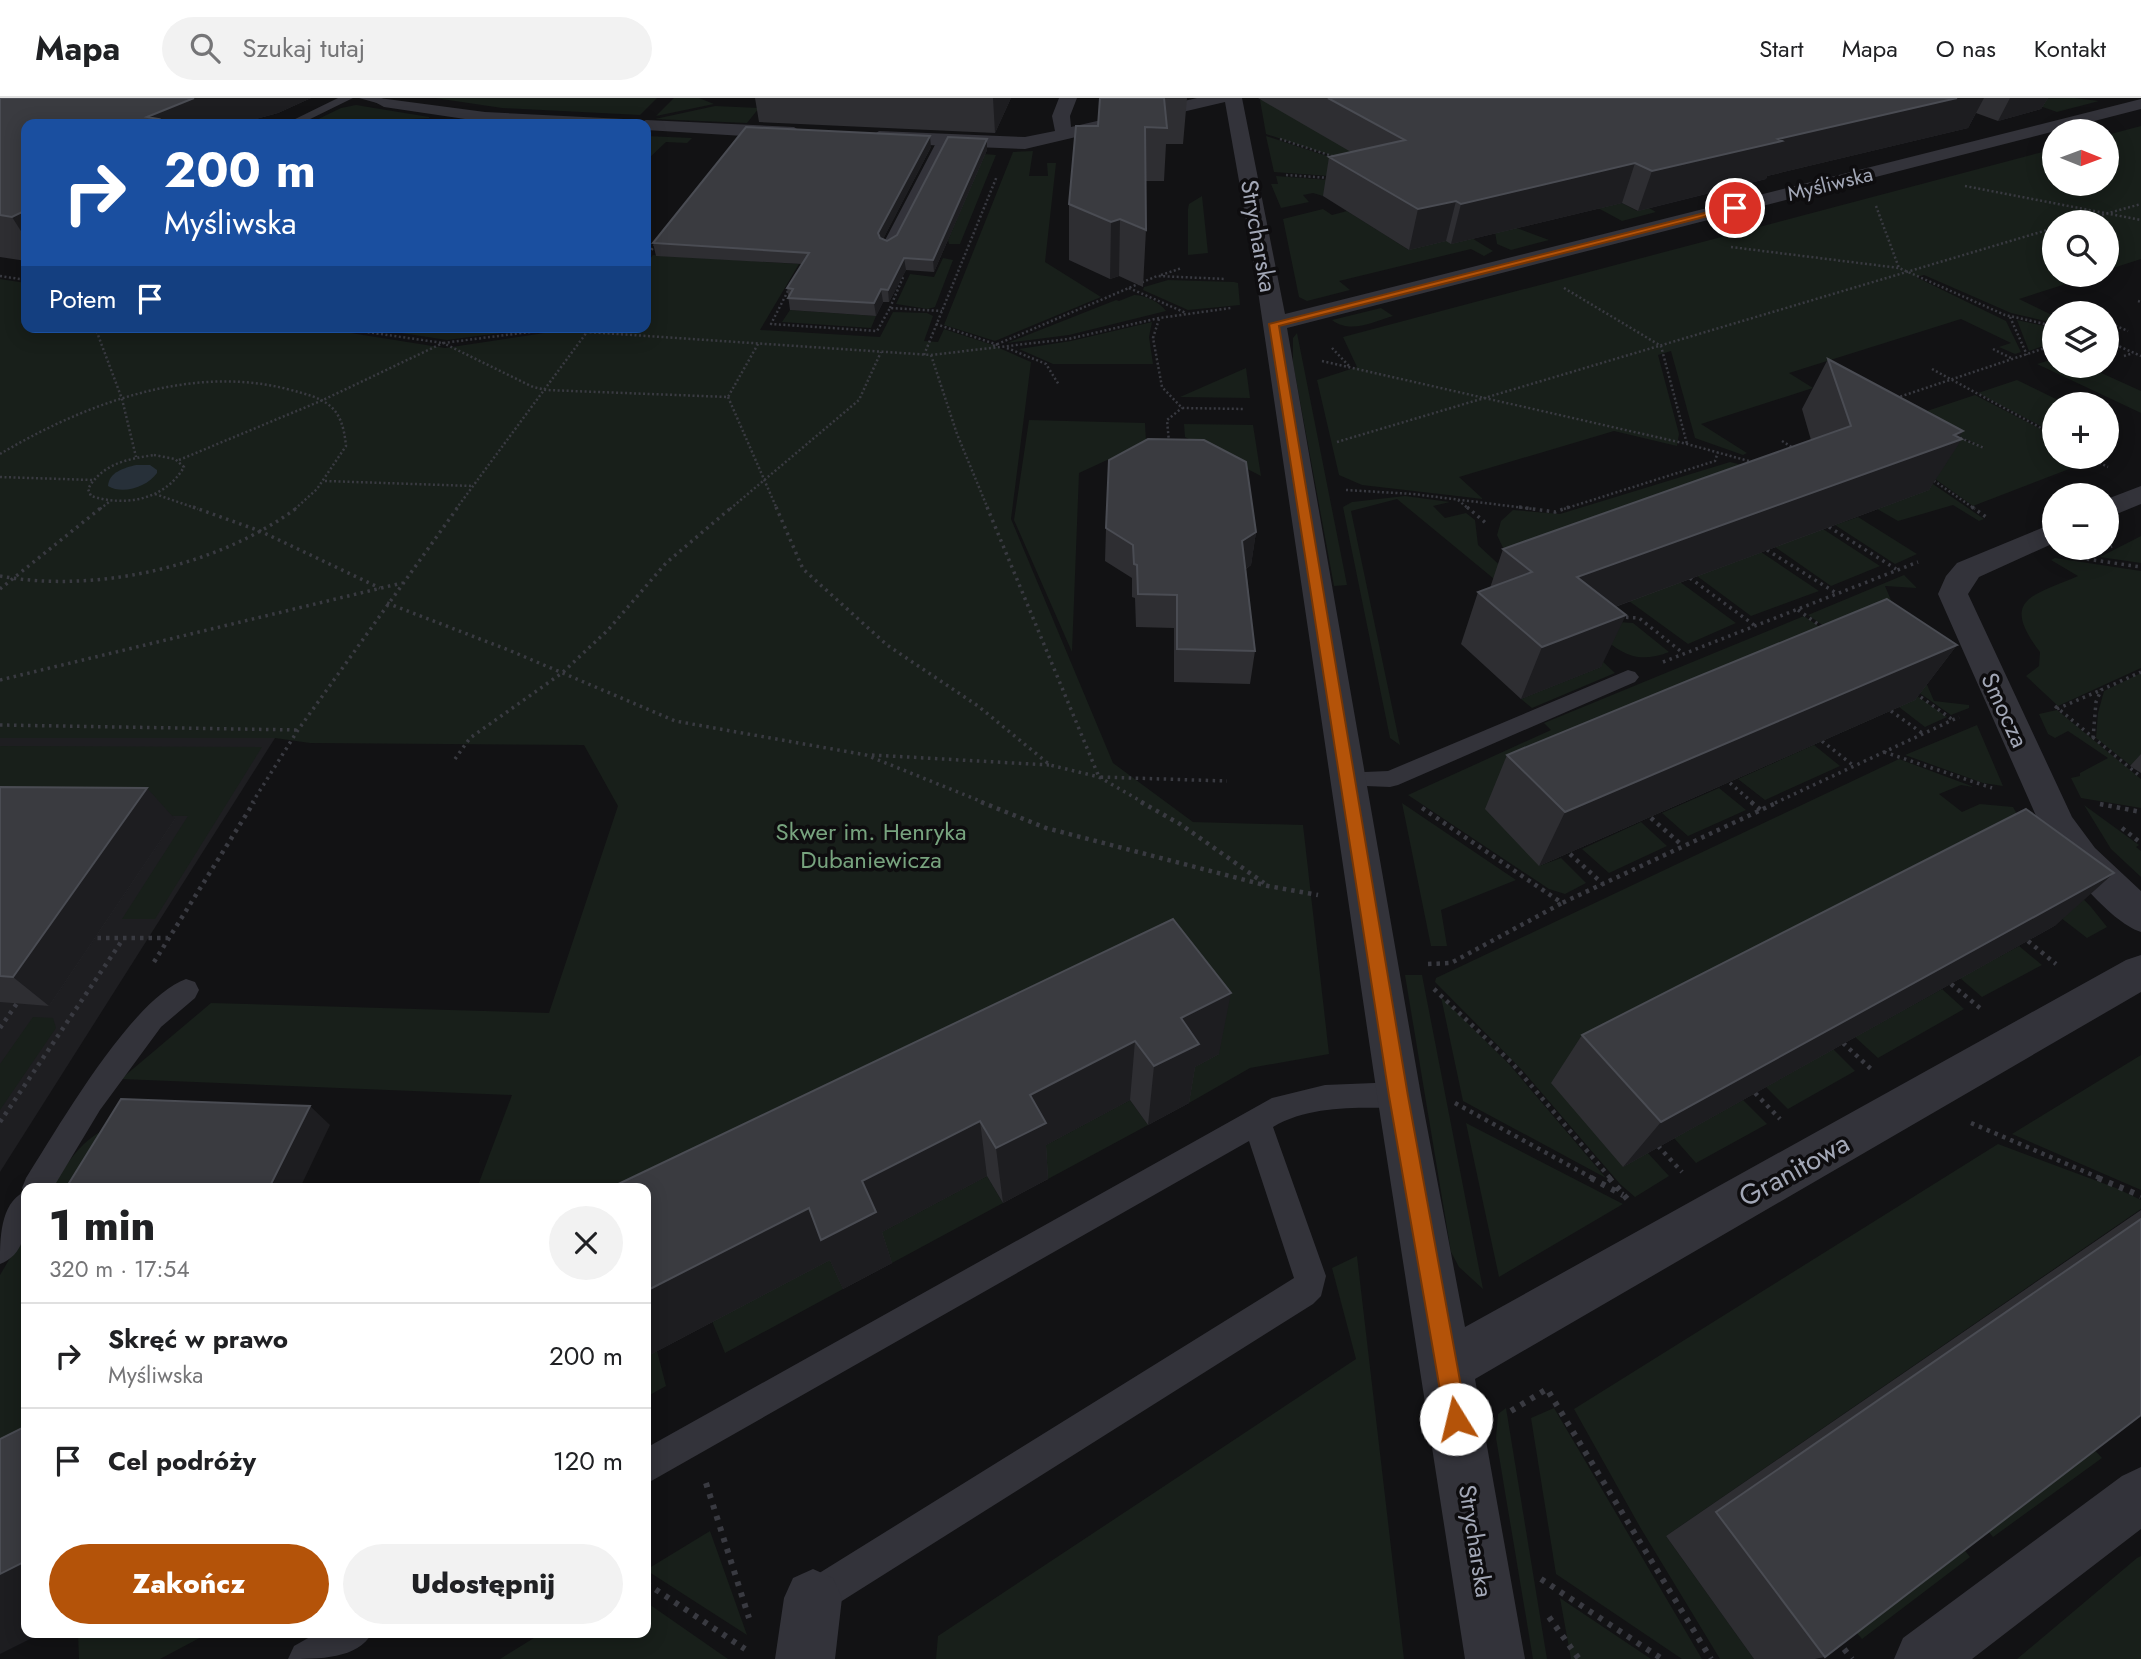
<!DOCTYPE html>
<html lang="pl">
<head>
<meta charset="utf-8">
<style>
	body { margin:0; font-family:Jost,sans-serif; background:#f2f2f2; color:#202124; height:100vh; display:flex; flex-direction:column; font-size:26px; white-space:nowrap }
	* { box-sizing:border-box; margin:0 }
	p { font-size:23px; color:#757577 }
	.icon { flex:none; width:38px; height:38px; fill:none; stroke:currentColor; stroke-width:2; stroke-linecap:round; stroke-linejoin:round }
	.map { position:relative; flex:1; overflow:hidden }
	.side { position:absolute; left:21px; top:1085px; width:630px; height:455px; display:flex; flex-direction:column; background:#fff; border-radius:14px; box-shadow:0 4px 18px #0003 }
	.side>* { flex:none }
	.guide { position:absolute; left:21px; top:21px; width:630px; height:214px; border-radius:14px; box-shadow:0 4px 18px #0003; background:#1a4fa0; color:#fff; overflow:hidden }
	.needle { width:46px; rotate:91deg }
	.fabs { position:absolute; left:2042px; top:21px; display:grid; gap:14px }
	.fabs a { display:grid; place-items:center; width:77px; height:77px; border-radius:50%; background:#fff; box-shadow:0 4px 18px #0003; font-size:35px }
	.pin { position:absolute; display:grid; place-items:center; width:60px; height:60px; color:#fff; margin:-30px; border:4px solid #fff; border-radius:50%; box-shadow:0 2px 7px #0007 }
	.me { position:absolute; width:77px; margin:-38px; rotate:351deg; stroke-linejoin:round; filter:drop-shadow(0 0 5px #0008) }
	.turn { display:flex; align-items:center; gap:24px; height:147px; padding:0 28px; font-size:32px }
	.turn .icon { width:91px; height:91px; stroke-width:2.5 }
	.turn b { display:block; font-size:49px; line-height:60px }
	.then { display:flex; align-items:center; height:66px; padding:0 28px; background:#0003; gap:14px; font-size:26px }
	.round { display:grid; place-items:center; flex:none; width:74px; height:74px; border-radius:37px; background:#f2f2f2 }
	.headline { display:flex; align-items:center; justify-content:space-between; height:119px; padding:0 28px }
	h1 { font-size:42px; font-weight:800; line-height:52px }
	.action { display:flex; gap:14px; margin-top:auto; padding:14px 28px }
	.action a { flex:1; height:80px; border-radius:42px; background:#b45309; color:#fff; font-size:28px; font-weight:800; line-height:80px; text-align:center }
	.action a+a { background:#f2f2f2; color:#202124 }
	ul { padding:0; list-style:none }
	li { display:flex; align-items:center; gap:21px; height:105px; padding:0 28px; border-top:2px solid #e0e0e0 }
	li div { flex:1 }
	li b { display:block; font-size:26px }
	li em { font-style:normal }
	header { display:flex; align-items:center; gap:42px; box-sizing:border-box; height:98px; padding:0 35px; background:#fff; border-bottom:2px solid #e0e0e0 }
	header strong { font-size:33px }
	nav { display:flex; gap:38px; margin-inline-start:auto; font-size:24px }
	.search { width:490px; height:63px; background:#f2f2f2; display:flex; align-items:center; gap:18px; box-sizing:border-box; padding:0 24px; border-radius:38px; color:#757577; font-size:26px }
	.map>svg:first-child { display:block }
</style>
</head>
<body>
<header>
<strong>Mapa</strong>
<div class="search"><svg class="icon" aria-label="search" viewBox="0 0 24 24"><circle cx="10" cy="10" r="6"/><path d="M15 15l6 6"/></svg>Szukaj tutaj</div>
<nav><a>Start</a><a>Mapa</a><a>O nas</a><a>Kontakt</a></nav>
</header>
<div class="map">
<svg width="2141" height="1561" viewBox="0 0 2141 1561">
	<rect width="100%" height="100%" fill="#121214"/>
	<path fill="#1e1e21" d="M0 640H275L0 1074Z"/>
	<path fill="#181f1a" d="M435 0H657L640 17 502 10Z
		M674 0H699L714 6 656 18Z
		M2074 0 2099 3 2057 14 2020 1Z
		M1264 1 1386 46 1357 66 1266 36 1260 2Z
		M356 7 429 19V20L308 26 341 10Z
		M715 8 759 10 747 25 655 21Z
		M2141 28V161L2107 172V124H2054V177H2094L2019 201 2054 218V225L2011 215 1924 177 1916 179 2006 223 2021 254 2015 256 1999 249 2011 245 1961 221 1789 275 1813 290 1701 326 1747 355 1743 357 1695 340 1671 253 1658 257 1679 336 1677 348 1614 333 1459 379 1483 401 1362 387 1339 377 1317 282 1357 269 1343 239 2054 51V86H2107V37Z
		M646 38 692 40 687 45 666 44 646 63Z
		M1266 38 1351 66 1369 81 1274 74Z
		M1033 53 1029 78H1048L1047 65H1056L1045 164 1101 199 995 243 944 227 1013 54Z
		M984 56 996 57 960 146H949L948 142Z
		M1276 78 1383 86 1323 98 1313 95 1303 97 1309 104 1281 110 1271 86H1278Z
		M1202 98 1208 155 1188 157V111L1189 106Z
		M1622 105 1637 113 1649 110 1656 114 1622 123 1598 110Z
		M1323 111 1332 117 1347 113 1409 152 1452 128 1493 153 1484 158 1471 151 1339 183 1350 192 1307 203 1299 199 1283 121Z
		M1493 121 1549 142 1511 152 1497 146Z
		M653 157 799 166 760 232 880 239 893 214 927 215 933 218 924 243 938 244 944 231 990 246 1031 264 1011 421 1113 665 1193 724 1303 727 1329 956 1250 970 1189 1005 1173 981 1218 956 646 1090H477L512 997 121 981 211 905 549 915 618 708 584 647 310 645 275 640H0V181L26 185V229H313L445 250 584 229H646V166Z
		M943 160 953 162 935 209 928 211 896 206 910 176 934 179Z
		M1168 182 1234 184 1238 185 1240 207 1188 212 1143 192 1144 189Z
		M1134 197C1145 197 1160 204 1166 213L1069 237 1007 245 1116 202 1119 203Z
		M1381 210 1393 218C1373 224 1350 236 1332 222Z
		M790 212 876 218 871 230 782 224Z
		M2017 222 2054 230V244L2029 253Z
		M1152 224 1149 239 1153 266H1053L1019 251 1071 243Z
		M362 229H412L454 235 512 229H546L447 242Z
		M1297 235 1347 487 1334 488 1293 265V240Z
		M2054 261V268H2086L2141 293V315L2037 266Z
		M1246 270 1250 300 1180 299Z
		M2017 282 2066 306H2054V335L1978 295Z
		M1975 297 2054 338V359H2082L2090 363 1973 408 1924 373 1912 320 1984 350 1915 317Z
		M1029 322 1145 325 1146 344 1079 375 1072 554 1014 422Z
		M1184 326 1253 327 1261 378 1185 339Z
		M1730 364 1788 378 1504 452 1497 437 1501 423 1513 412 1560 416Z
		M1930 384 1984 421 1979 423 1953 407 1898 423 1853 397Z
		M1405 398 1450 404 1433 408 1445 420 1466 415 1475 422 1478 447 1615 575 1532 610 1521 601 1601 569 1397 401 1351 413 1400 647 1390 640 1343 409 1352 404Z
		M1858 419 1917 456 1895 466 1835 427Z
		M1823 431 1880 468 1831 488 1775 449Z
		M2141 438V465L2100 459Z
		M1761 454 1819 493 1751 518 1697 478Z
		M2055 460 2141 473V570L2058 608 2026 578 2039 568 2040 554C1999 500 2033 498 2078 478L2051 462Z
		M1904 477 1917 490 1885 488 1934 603 1969 607V610L1951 617 1808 517Z
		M1680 484 1736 525 1688 546 1629 503Z
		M1804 518 1947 619 1925 629 1899 609 1539 768 1561 760 1586 785 1565 796 1549 791 1408 697 1551 632 1544 625Z
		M1602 523 1633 525 1669 554C1631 569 1617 550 1587 528Z
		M2141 575V662L2130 667 2096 640 2098 615 2104 593Z
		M2057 612 2141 681V710L2081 700 2071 680 2080 678V675L2108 660 2068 633 2055 640 2048 636 2039 616Z
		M1977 627 2003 688 1983 685 1905 657Z
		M1814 647 1840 668 1765 702 1738 681Z
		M0 648 262 649 155 821H122L188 718 0 716Z
		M1899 661 1974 689 1961 687 1939 696 1962 714 1980 706 2013 709 2038 754 2091 809 2107 829 2087 840 1982 759 1647 1054 1669 1078 1635 1099 1620 1086 1523 973 1435 884 1436 880Z
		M1719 690 1746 712 1688 738 1662 715Z
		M1402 705 1516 782 1441 812 1447 848H1431Z
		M2084 707 2139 747 2136 749 2141 753V779L2111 751Z
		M1641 724 1667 748 1609 775 1582 751Z
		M2019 848 2042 867 1982 899 1960 880Z
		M1405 877H1422L1483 1191 1459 1169 1451 1154Z
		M1942 891 1964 911 1878 960 1855 939Z
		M1441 899 1509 966 1606 1080 1463 1003Z
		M33 919 53 920 56 930 0 1012V966Z
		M1833 951 1855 973 1788 1011 1766 989Z
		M2141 957V1092L2012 1036Z
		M1130 1002 1148 1027 1048 1081 1033 1054Z
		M1743 1002 1767 1026 1696 1065 1674 1040Z
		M1466 1025 1623 1106 1499 1179Z
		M105 1031 87 1090H52C67 1065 79 1045 105 1031Z
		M1998 1046 2116 1090 2141 1102V1111L1666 1438 1754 1561H1720L1640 1429 1574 1311Z
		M987 1078 1003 1105 892 1165 880 1135Z
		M26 1133V1413L0 1425V1177Z
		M1357 1158 1404 1561H936L938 1538 1356 1261 1332 1170Z
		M831 1161 843 1191 725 1255 712 1223Z
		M657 1253 666 1288 646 1299V1258Z
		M1506 1310 1547 1561H1533L1496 1340 1498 1316Z
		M1554 1310 1702 1561H1682L1556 1476 1531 1320Z
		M2078 1334 2102 1360 1993 1439 1972 1414Z
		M1948 1431 1970 1459 1862 1541 1839 1514Z
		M710 1433 747 1537 646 1472Z
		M2141 1458V1561H2017L2137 1460Z
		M1560 1500 1651 1561H1571Z
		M646 1504 728 1561H500L542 1535H646Z
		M78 1535H209L160 1561H79Z"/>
	<path fill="#273039" d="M136 367H150L157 372V375C147 389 123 397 108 388 109 374 124 370 136 367Z"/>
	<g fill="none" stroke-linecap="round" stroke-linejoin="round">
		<path stroke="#393a41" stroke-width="2.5" stroke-dasharray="2 2.5" stroke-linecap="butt" d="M1280 41 1335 59
			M1286 77 1330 80
			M1965 88 2141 122
			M1876 108 1899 170
			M2076 124 2141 106
			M1731 149 1899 170 2005 217 2054 228
			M646 159 656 146
			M1161 177 1182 170
			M0 178 26 182
			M790 189 771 226 877 233 890 210 942 213
			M1129 190 1186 215
			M1564 190 1661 248 1687 346
			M2138 203 2141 204
			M890 210 904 177
			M2010 219 2027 257
			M1159 221 1153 240 1162 289 1182 310 1245 311
			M2107 224 2128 233
			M936 226 998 247
			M95 229 122 301 136 359
			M332 229 443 245 569 229
			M591 229 587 234 931 257 1068 241 1159 220 1231 210
			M2107 235 2120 236
			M2107 243 2141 258
			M993 248 1157 178 1226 181
			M1007 250 1046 266 1059 287
			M1332 250 1350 269
			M1993 251 2013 261
			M924 257 997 78
			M931 257 957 336 988 411
			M2124 258 2133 255
			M1322 263 1687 346 1756 365
			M1932 271 2054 337
			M728 299 777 411
			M1896 300 2054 247
			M1956 338 1984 350
			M1782 343 1795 351
			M1169 344 1167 322 1182 310
			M1337 344 2054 130
			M0 356C83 307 189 266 287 291 326 301 342 306 346 348L317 391 295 411
			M154 357 175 361 184 369C165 402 125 409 91 398L88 391C102 366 127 361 154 357Z
			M2087 359 2108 369
			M179 362 323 302 443 245 533 289 546 292 728 299 758 246
			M0 379 92 382
			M1930 380 1975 411
			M325 383 473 388
			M1346 392 1413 396 1533 411
			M155 396 198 411
			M1458 402 1469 411
			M100 411 109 404
			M456 411 587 234
			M730 411 859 302 881 254
			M1564 411 1715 363 1718 354"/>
		<path stroke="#393a41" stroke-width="3.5" stroke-dasharray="2.5 4.5" stroke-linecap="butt" d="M193 409 260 433 380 490
			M776 409 803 471 887 547 978 608 1050 667 1099 679 1144 705
			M987 409 1099 679 1227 683
			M1467 409 1487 426
			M1519 409 1555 414 1569 409
			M1972 409 1989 421
			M1829 429 1896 471
			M1767 452 1836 495
			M2073 459 2141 469
			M2085 460 2112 448
			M0 478C96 496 219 468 298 409
			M1690 480 1754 527
			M0 491 102 409
			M387 505 511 553 675 623 866 657 985 705
			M1798 512 1825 531
			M1619 519 1639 520 1683 555
			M1663 564 1918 464
			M0 582 402 485
			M1915 595 1953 622
			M2055 608 2141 679
			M2057 611 2101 592
			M1891 613 1922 635
			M0 627 298 632
			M2093 640 2096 604 2101 592 2141 574
			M1822 643 1854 668
			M1884 654 1992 690
			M872 657 1049 667
			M455 661 470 640 562 575 608 532 666 465 732 409
			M1730 685 1753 705
			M252 705 298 632 458 409
			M1775 705 1959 619"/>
		<path stroke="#393a41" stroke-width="4.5" stroke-dasharray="3.5 5" stroke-linecap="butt" d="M981 704 1046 730 1268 788 1318 797
			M1141 704 1180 726 1264 785
			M1751 704 1761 712
			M2100 706 2141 714
			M1422 710 1562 805 1778 704
			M1651 720 1683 748
			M2122 730 2141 745
			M1570 756 1603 786
			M89 840H168
			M2028 843 2056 866
			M154 864 254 704
			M1428 866 1451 865 1562 805
			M1951 886 1980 910
			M1434 891 1512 965 1611 1081
			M0 930 20 901
			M1843 945 1871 971
			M1755 995 1780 1021
			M1455 1005 1594 1081
			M0 1024 123 841
			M1971 1025 2102 1081
			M1658 1048 1682 1074"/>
		<path stroke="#393a41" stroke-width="6" stroke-dasharray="4.5 7" stroke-linecap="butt" d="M1591 1080 1623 1097
			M1609 1080 1629 1103
			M2098 1080 2141 1098
			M1511 1313 1547 1291 1711 1561
			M706 1385 749 1520
			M1541 1481 1662 1561
			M646 1485 745 1551
			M1549 1519 1579 1561
			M1837 1542 1852 1561"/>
		<path fill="#33333a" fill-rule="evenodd" d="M338 0H353L300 26H285Z
			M359 0H381L390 4 384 7Z
			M943 39 949 43 896 148 889 152 884 151 882 148 937 43Z
			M1628 572 1635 574 1639 579 1635 584 1398 687 1390 689 1341 687 1338 681 1341 675 1388 673Z
			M186 881 195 884 199 892 195 900 161 929 100 1012 53 1090H26C26 1118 31 1154 0 1166 0 1141 0 1106 24 1094L22 1090 26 1080C58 1030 132 900 186 881Z
			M1399 984 1409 988 1413 997 1409 1006 1399 1010C1357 1010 1311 1007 1273 1029L1326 1178 1321 1198 1313 1206 826 1513 813 1518 800 1513 795 1500 800 1487 1294 1180 1249 1043 646 1386V1350L1272 1000 1325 987Z
			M317 1535H372C358 1561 319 1561 288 1561L294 1548Z"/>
		<path fill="#33333a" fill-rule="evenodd" d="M379 0 485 14 624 21 633 26 485 24 384 9 375 4Z
			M1059 0H1077L1070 18 1071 29 1197 0H1242L1285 216 2141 1V11L1287 230 1421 997 1465 1229 2126 862 2141 857V894L1475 1281 1525 1561H1465L1377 997 1255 173 1225 4 1025 51 879 45 870 39 879 33 1025 39 1055 33 1052 18Z
			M646 22 794 29 803 35 794 41 646 32V26H637Z
			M2141 388V406L2107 420V401Z
			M2054 425V445L1979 479 1968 496 2072 719 2095 750 2141 793V834C2108 823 2064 765 2044 736L1938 496 1946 478 1957 465Z
			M2141 1369V1431L1972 1561H1894L1903 1540 2122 1378Z
			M813 1471 833 1480 842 1500 835 1561H775L784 1500 793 1480Z"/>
	</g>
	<path fill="#2e2e32" d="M0 0H311L278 15 238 26H26V163L0 159Z
		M755 0H1011L995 35 759 24Z
		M1100 0H1187L1183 46H1166L1164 83H1145L1146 132 1143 189 1119 178 1110 181 1069 162V106L1098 28Z
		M1258 0H2048L2041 11 1998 23 1976 15 1968 30 1767 78 1766 81 1638 113 1622 105 1451 146 1446 143 1409 152 1323 98 1329 59 1351 54Z
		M987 41V52L934 174 906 172 889 204H883L876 218 790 212 787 190 802 166 656 158 653 145 931 49 883 141 887 143 897 137Z
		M1828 261 1959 339 1929 392 1615 509 1601 569 1521 601 1461 546 1478 494 1490 490 1503 451 1811 342 1802 311Z
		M1106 430 1256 434 1251 467 1246 471 1255 553 1250 586 1174 584V530L1136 529 1135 500 1132 499V480L1105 463Z
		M1957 547 1915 602 1539 768 1485 711 1507 657Z
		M2141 656V675L2130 668Z
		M0 689 175 721 49 908 0 904Z
		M1173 821 1219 956 1195 969 1189 1005 1148 1027 1130 1002 1046 1047 1048 1081 1003 1105 987 1078 882 1134 892 1165 843 1191 830 1162 646 1259V1090Z
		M2056 827 1623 1069 1551 985 1582 937Z
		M2141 1112V1317L1825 1559 1815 1561H1754L1666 1438Z"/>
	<path fill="#1d1d20" d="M194 0H311L278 15 238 26H147V19Z
		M993 0H1011L995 35Z
		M1957 0H1984L1968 30 1767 78 1766 81 1638 113 1652 73 1778 41Z
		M2010 0H2048L2041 11 1998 23Z
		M930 38 931 49 880 147 878 135Z
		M987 41V52L934 174 933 162Z
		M1635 65 1622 105 1451 146 1461 106Z
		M1456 103 1446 143 1409 152 1418 111Z
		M24 113 26 117V141L12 119Z
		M1120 121 1119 178 1110 181 1111 124Z
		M904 160 906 172 889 204 888 192Z
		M881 191 883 204 876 218 874 205Z
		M1963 333 1957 343 1962 341 1929 392 1555 531 1577 479Z
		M1256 434 1251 467 1238 476 1242 443Z
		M1626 517 1601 569 1521 601 1542 549Z
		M1957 547 1915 602 1539 768 1565 714Z
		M147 690 175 721 49 908 13 879Z
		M2114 775 2056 827 1623 1069 1661 1024Z
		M1231 895 1219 956 1195 969 1189 1005 1148 1027 1154 968 1181 920Z
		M1135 943 1130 1002 1046 1047 1048 1081 1003 1105 996 1050 1030 997Z
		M310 1008 330 1027 300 1090H269Z
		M980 1023 987 1078 882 1134 892 1165 843 1191 830 1162 646 1259V1193Z
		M26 1463V1535H42L0 1556V1476Z"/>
	<path fill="#3a3b40" stroke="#4a4c53" stroke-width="2" d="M0 0H194L147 19 158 21 147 26H26V114L24 113 12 119 0 117Z
		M1100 0H1164L1167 30 1145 29 1146 132 1120 121 1111 124 1069 106 1076 28H1098Z
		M1328 0H1957L1778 41 1782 43 1652 73 1635 65 1461 106 1456 103 1418 111 1329 59 1405 42Z
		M746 29 930 38 878 135 880 140 887 143 897 137 948 39 987 41 933 162 904 160 888 192 881 191 874 205 788 200 793 191 787 190 809 155 653 145Z
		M1828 261 1963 333 1954 337 1962 341 1577 479 1626 517 1542 549 1478 494 1532 474 1503 451 1851 328Z
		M1148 341 1204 342 1246 364 1256 434 1242 443 1255 553 1177 551V497L1138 496 1137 467 1134 466 1133 447 1106 430 1109 362Z
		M1887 501 1957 547 1565 714 1507 657Z
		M0 689 147 690 13 879 0 878Z
		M2026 711 2114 775 1661 1024 1582 937Z
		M1173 821 1231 895 1181 920 1199 946 1154 968 1135 943 1030 997 1046 1025 996 1050 980 1023 862 1083 876 1114 821 1142 809 1110 646 1193V1090H610Z
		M121 1001 310 1008 269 1090H66Z
		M2141 1121V1317L1825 1559 1716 1414Z
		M26 1328V1463L0 1476V1341Z"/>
	<path fill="#b45309" stroke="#753606" stroke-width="2" d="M1732 108 1739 110 1279 228 1408 998 1467 1321 1464 1329 1456 1332 1448 1329 1445 1321 1389 998 1269 226Z"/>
	<g text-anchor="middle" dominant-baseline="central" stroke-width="7" stroke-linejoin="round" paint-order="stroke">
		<g font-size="21" fill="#a2a7b6" stroke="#0e0d0f">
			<text transform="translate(1830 86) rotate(-14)">Myśliwska</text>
		</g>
		<g font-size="24" fill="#a2a7b6" stroke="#0e0d0f">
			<text transform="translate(1259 138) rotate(80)">Strycharska</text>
			<text transform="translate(2005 612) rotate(65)">Smocza</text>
			<text transform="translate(1476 1443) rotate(81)">Strycharska</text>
		</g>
		<g font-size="24" fill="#77a37e" stroke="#0e0d0f">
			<text x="871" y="733">Skwer im. Henryka<tspan x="871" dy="28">Dubaniewicza</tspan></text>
		</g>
		<g font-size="28" fill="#a2a7b6" stroke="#0e0d0f">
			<text transform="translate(1794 1072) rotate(-29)">Granitowa</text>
		</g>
	</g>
</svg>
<div class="fabs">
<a><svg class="needle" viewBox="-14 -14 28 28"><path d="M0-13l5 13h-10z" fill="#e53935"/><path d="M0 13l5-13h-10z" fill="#757577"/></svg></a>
<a><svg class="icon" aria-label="search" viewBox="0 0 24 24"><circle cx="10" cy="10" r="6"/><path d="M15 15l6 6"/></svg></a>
<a><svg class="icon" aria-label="layers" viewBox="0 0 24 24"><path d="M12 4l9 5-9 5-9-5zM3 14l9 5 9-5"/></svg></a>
<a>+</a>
<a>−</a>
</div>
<div class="pin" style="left:1735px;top:110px;background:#d93025"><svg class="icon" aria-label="arrive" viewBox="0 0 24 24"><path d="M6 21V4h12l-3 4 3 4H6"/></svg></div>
<svg class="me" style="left:1456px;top:1321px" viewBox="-20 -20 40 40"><circle r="19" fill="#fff"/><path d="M0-13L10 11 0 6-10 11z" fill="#b45309"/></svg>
<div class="guide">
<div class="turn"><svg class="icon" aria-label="right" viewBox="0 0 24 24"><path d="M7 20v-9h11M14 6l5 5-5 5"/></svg><div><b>200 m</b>Myśliwska</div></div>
<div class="then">Potem<svg class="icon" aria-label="arrive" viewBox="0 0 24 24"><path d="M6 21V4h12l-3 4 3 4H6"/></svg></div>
</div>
<section class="side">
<div class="headline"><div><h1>1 min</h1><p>320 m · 17:54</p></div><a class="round"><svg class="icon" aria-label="close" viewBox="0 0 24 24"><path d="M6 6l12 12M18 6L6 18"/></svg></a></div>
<ul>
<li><svg class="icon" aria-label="right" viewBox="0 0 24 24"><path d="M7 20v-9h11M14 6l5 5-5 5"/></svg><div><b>Skręć w prawo</b><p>Myśliwska</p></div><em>200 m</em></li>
<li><svg class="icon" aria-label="arrive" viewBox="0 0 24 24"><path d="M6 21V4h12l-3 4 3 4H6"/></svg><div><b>Cel podróży</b></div><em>120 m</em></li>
</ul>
<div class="action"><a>Zakończ</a><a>Udostępnij</a></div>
</section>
</div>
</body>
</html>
